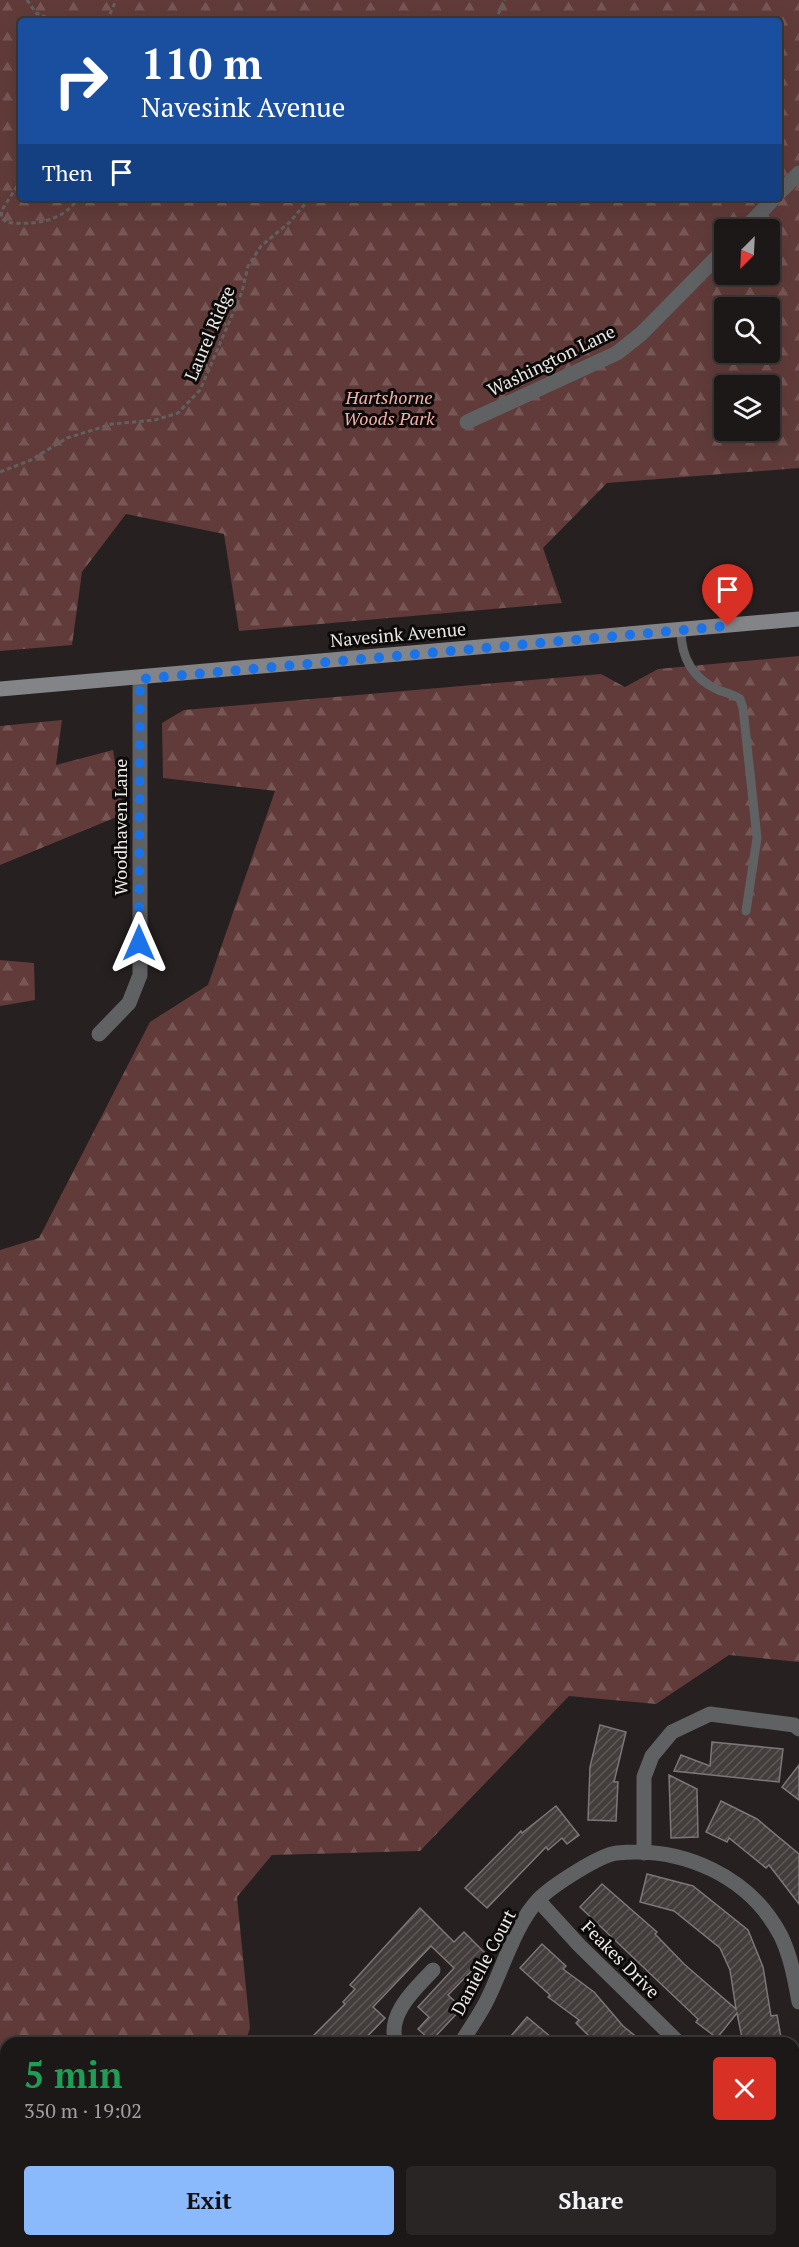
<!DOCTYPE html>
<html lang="en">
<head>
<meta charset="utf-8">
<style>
	body { margin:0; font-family:"PT Serif",serif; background:#292525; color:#f1f3f6; height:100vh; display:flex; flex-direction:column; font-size:22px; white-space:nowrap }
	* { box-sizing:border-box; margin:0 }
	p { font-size:20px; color:#a0a0a2 }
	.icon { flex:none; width:33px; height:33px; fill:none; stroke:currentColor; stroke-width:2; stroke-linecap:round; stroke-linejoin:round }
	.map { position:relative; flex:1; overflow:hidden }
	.side { position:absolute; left:0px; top:2037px; width:800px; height:210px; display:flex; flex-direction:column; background:#1c1818; border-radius:18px 18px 0 0; box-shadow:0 6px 24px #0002,0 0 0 2px #3a3737 }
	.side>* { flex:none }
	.top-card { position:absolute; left:18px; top:18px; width:764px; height:183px; border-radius:6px; box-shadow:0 6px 24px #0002,0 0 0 2px #3a3737; background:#1a4fa0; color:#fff; overflow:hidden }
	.needle { width:39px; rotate:204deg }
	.buttons { position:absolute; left:714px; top:219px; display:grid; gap:12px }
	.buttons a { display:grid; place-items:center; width:66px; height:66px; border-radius:6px; background:#1c1818; box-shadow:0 6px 24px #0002,0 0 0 2px #3a3737; font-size:30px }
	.pin { position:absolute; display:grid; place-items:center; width:51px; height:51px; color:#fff; margin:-62px -26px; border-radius:50% 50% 50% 0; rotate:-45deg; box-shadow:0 0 6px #0007 }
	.pin .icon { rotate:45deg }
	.me { position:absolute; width:66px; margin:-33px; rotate:0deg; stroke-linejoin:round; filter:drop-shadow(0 0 4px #0008) }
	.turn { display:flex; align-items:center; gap:21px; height:126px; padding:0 24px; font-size:27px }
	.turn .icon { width:78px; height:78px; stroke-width:2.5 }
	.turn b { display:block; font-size:42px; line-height:51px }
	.then { display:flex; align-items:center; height:57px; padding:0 24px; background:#0003; gap:12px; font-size:22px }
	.round { display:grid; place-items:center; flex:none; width:63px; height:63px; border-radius:6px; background:#292525 }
	.summary { display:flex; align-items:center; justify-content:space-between; height:102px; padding:0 24px }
	h1 { font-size:36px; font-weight:700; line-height:45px; color:#1e9e55 }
	.button { display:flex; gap:12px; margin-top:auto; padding:12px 24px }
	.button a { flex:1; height:69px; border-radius:6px; background:#8bbafc; color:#111; font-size:24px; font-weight:700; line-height:69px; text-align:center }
	.button a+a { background:#292525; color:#f1f3f6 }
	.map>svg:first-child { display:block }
</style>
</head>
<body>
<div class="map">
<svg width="799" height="2247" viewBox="0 0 799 2247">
	<defs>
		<pattern id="forest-firs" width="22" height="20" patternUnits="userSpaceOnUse" patternTransform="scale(1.5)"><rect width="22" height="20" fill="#603b39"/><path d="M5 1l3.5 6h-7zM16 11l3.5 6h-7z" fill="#775756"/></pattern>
		<pattern id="building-hatch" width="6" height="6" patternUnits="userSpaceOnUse" patternTransform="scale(1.5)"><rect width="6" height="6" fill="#433d3c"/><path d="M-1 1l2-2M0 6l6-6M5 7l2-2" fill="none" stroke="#5e5958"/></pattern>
	</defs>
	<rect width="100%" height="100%" fill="#262020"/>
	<path fill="url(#forest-firs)" fill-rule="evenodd" d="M0 0H799V468L607 483 543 548 562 603 239 631 224 534 126 514 82 572 72 645 0 651ZM21 21H778V198H21ZM724 230H770V274H724ZM724 308H770V352H724ZM724 386H770V430H724Z
		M799 656V1662L729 1655 656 1704 569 1696 420 1851 272 1855 237 1897 250 2028 245 2043H6V2241H112L107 2247H0V1250L39 1238 150 1022 208 985 275 791 163 778 162 723 184 710 601 674 625 687 658 669Z
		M62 720 56 765 113 750 124 814 0 865V726Z
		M0 960 34 963 35 1000 0 1006Z"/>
	<path fill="url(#building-hatch)" stroke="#7e7777" stroke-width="1.5" d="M600 1725 626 1732 614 1782H618L616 1821 588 1820 590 1767Z
		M712 1742 783 1749 779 1782 674 1771 681 1755 710 1766Z
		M799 1765V1800L782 1787Z
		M669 1775 697 1789 698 1837 671 1838Z
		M721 1801 757 1819 799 1854V1904L769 1865 766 1868 729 1838 727 1842 706 1832Z
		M556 1806 579 1835 567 1844 562 1838 548 1850 546 1847 487 1908 465 1888 521 1831 522 1833Z
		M647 1874 693 1886 748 1930 763 1967 771 2016 777 2015 782 2043H743L737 2013 717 2038 696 2022 698 2019 580 1907 602 1884 657 1932 655 1934 684 1964 736 2009 730 1970 720 1948 674 1911 640 1902Z
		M420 1908 454 1942 464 1932 487 1955 448 1995 462 2008 431 2041 418 2029 429 2017 418 2007 454 1968 431 1946 373 2007 385 2018 361 2043H306L345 2004 343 2002 355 1989 350 1985Z
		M542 1944 566 1966 563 1969 594 1992 623 2026 644 2043H596L576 2023 579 2020 548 1997 550 1995 520 1968Z
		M527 2017 558 2043H505Z"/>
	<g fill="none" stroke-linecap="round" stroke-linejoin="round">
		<path stroke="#645f5f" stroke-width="3" stroke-dasharray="4.5 3" stroke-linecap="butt" d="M27 0 36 13 55 21
			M107 21 116 0
			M495 21 505 0
			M21 180 2 210 1 217 6 222C31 226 64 222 78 198
			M0 472 31 460 67 438 112 424 155 420 178 413 200 390 242 292 248 266 261 246 290 222 310 198"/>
		<path stroke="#5f6163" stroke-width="9" d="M681 630C681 657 692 678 718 690 726 693 733 694 740 699L743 708 757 838 746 911"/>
		<path stroke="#5f6163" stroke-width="15" d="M778 194 799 173
			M744 230 774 198
			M467 422 617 353 641 334 724 250
			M99 1034 129 1003 140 975V679
			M644 1853V1777L652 1756 672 1732 710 1714 794 1725 799 1729
			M538 1900 579 1945 679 2043
			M396 2043C386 2015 415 1989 433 1970
			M461 2043C469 2030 478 2017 485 2004 502 1972 514 1925 539 1899 552 1886 599 1855 617 1853 682 1846 750 1876 781 1936 791 1957 795 1980 799 2002
			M794 2070 799 2069
			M251 2247 262 2241"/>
		<path stroke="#828487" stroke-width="15" d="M0 689 799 619"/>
		<path stroke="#a9acb1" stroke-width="16" d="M794 2223 799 2222
			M496 2241 511 2247
			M345 2247 349 2241
			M695 2247 717 2241"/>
	</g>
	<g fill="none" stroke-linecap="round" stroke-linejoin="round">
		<path stroke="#1a73e8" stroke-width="10" stroke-dasharray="0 18" d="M139 943 140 679 728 626"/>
	</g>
	<g text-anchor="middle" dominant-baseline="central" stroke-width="6" stroke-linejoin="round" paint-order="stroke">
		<g font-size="18" fill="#ece8e8" stroke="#0d0b0a">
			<text transform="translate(209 333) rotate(-67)">Laurel Ridge</text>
			<text transform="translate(551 360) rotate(-26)">Washington Lane</text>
			<text transform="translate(398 634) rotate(-5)">Navesink Avenue</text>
			<text transform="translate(120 827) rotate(-90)">Woodhaven Lane</text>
			<text transform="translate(621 1959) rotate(45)">Feakes Drive</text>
			<text transform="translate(483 1962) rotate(-62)">Danielle Court</text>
		</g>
		<g font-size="18" font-style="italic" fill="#f6b0ab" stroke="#0d0b0a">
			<text x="389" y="397">Hartshorne<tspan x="389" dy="21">Woods Park</tspan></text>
		</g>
	</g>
</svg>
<div class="buttons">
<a><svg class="needle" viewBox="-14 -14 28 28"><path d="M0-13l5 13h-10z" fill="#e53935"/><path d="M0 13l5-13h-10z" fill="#a0a0a2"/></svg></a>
<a><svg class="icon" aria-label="search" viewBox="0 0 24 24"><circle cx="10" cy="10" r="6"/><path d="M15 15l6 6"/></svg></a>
<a><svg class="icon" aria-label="layers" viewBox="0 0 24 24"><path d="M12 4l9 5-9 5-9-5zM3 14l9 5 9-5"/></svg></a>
</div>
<div class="pin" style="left:728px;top:626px;background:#d93025"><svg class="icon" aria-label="arrive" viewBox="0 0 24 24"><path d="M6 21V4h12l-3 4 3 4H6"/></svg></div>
<svg class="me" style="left:139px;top:943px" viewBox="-20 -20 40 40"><path d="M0-17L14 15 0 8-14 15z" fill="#1a73e8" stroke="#fff" stroke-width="4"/></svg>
<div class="top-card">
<div class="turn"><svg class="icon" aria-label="right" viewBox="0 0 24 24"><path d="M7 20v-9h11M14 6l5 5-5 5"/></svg><div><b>110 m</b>Navesink Avenue</div></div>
<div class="then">Then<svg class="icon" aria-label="arrive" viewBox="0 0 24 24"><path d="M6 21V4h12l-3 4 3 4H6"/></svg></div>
</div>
<section class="side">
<div class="summary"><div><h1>5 min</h1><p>350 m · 19:02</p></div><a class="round" style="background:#d93025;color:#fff"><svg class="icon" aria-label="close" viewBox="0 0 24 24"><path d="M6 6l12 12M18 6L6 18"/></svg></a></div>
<div class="button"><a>Exit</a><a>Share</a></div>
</section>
</div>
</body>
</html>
